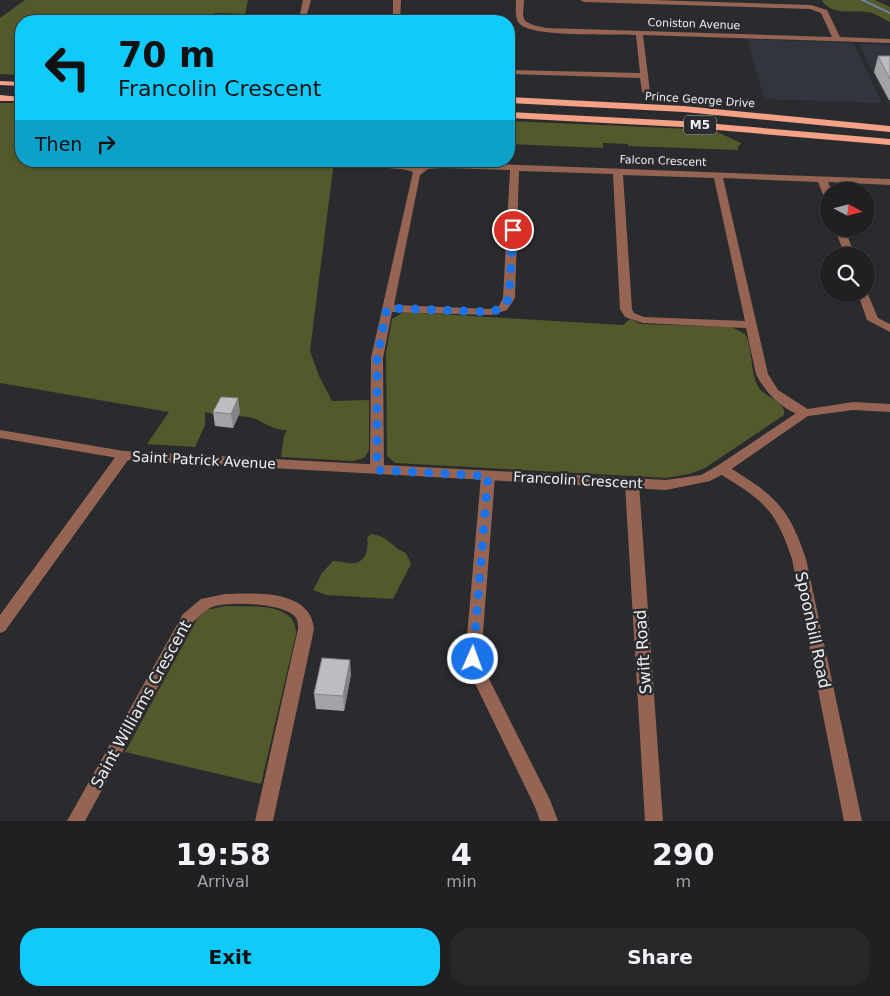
<!DOCTYPE html>
<html lang="en">
<head>
<meta charset="utf-8">
<style>
	body { margin:0; font-family:"DejaVu Sans",sans-serif; background:#28282b; color:#f1f3f6; height:100vh; display:flex; flex-direction:column; font-size:19px; white-space:nowrap }
	* { box-sizing:border-box; margin:0 }
	p { font-size:16px; color:#a2a3a6 }
	.icon { flex:none; width:28px; height:28px; fill:none; stroke:currentColor; stroke-width:2; stroke-linecap:round; stroke-linejoin:round }
	.map { position:relative; height:821px; overflow:hidden }
	.panel { display:flex; flex-direction:column; background:#202023; flex:1 }
	.panel>* { flex:none }
	.banner { position:absolute; left:15px; top:15px; width:500px; height:152px; border-radius:20px; box-shadow:0 1px 4px #0004,0 0 0 1px #3d3e41; background:#10cafa; color:#111; overflow:hidden }
	.needle { width:32px; rotate:97deg }
	.tools { position:absolute; left:820px; top:182px; display:grid; gap:10px }
	.tools a { display:grid; place-items:center; width:55px; height:55px; border-radius:50%; background:#202023; box-shadow:0 1px 4px #0004,0 0 0 1px #3d3e41; font-size:25px }
	.pin { position:absolute; display:grid; place-items:center; width:42px; height:42px; color:#fff; margin:-21px; border:2px solid #fff; border-radius:50%; box-shadow:0 1px 5px #0007 }
	.me { position:absolute; width:55px; margin:-28px; rotate:2deg; stroke-linejoin:round; filter:drop-shadow(0 0 4px #0008) }
	.turn { display:flex; align-items:center; gap:18px; height:105px; padding:0 20px; font-size:22px }
	.turn .icon { width:65px; height:65px; stroke-width:2.5 }
	.turn b { display:block; font-size:35px; line-height:42px }
	.then { display:flex; align-items:center; height:48px; padding:0 20px; background:#0003; gap:10px; font-size:19px }
	.eta { display:flex; justify-content:space-evenly; align-items:center; height:85px; text-align:center }
	.eta b { font-size:30px; font-weight:700; line-height:35px }
	.cta { display:flex; gap:10px; margin-top:auto; padding:10px 20px }
	.cta a { flex:1; height:58px; border-radius:20px; background:#10cafa; color:#111; font-size:20px; font-weight:700; line-height:58px; text-align:center }
	.cta a+a { background:#28282b; color:#f1f3f6 }
	.map>svg:first-child { display:block }
</style>
</head>
<body>
<div class="map">
<svg width="890" height="821" viewBox="0 0 890 821">
	<rect width="100%" height="100%" fill="#2a2b2f"/>
	<path fill="#32343e" d="M747 39 854 43 882 103 764 99Z
		M859 44 890 45V104H888Z"/>
	<path fill="#53592a" d="M25 0H248L245 14 215 13 208 21H21V75L0 74V18Z
		M822 0H875L890 7V22C883 19 875 13 867 12 852 10 830 16 822 0Z
		M0 103H21V161H334L310 351 319 376 332 401 369 400V450L364 458 353 461 281 457 284 436 287 430C272 431 263 420 249 417 234 415 220 416 205 412V425L195 447 147 444 169 412 0 383Z
		M509 121 713 130 741 143 738 147V150L628 146V144L605 143H603V148L509 144Z
		M404 312 623 325 630 319 641 324 732 327 745 334C754 350 749 372 759 388 766 398 786 401 784 415L705 468 689 474 667 478 395 463 387 456 386 353 392 319Z
		M371 534C389 536 392 548 406 553L411 564 393 599 326 595 313 590 322 573 333 561C340 561 347 564 354 563 366 562 369 548 367 538Z
		M226 606C249 607 297 601 296 634L261 784 125 752 197 619 206 610Z"/>
	<g fill="none" stroke-linecap="round" stroke-linejoin="round">
		<path fill="#6c85ab" fill-rule="evenodd" d="M860 0H865L890 12V14Z"/>
		<path fill="#966453" fill-rule="evenodd" d="M303 0H311L305 21H299V18L243 19 239 17 243 15 300 14Z
			M393 0H401L400 21H393Z
			M516 0H524L523 15 525 21 533 25 546 28 832 37 821 13 810 9 584 2 580 0H653L811 5 827 10 840 37 890 39V43L643 35 650 92 646 94 642 92 640 78 509 74V70L640 73 636 35C614 34 535 37 521 25 514 19 516 9 516 0Z
			M368 161 405 162 419 167 425 164 443 162 890 179V185L828 182 832 191H829V200L824 197 818 182 723 178 768 374 778 390 809 410 811 413 805 417C784 411 765 393 756 374L746 328 643 323 625 317 620 309 613 174 519 171 515 298 507 310 491 315 392 312 383 358 384 470 382 473H372L370 470 371 358 413 172C399 166 378 172 368 161ZM443 168 510 170 503 298 499 306 490 309 394 305 420 175 428 169ZM623 175 714 178 745 321 644 317 634 313 632 309Z
			M835 229H845L855 256H845Z
			M867 292 878 318 890 324V332L867 320 858 294H866Z
			M0 430 124 451 131 455 124 459 0 438Z
			M722 465C731 467 738 473 746 478 782 501 792 518 806 559L862 821H844L792 559C775 507 762 500 717 472L715 469 717 466Z
			M488 471 493 473 495 476 481 659 486 673 550 800 558 821H540L535 807 470 673 465 659 481 476 483 473Z
			M632 479 637 481 639 484 663 821H645L625 484 627 481Z
			M225 594C254 593 311 589 314 629L273 821H255L298 629C298 623 298 618 293 615 280 603 228 601 212 607 205 610 199 617 193 622L85 821H67L183 614 201 599Z"/>
		<path fill="#966453" fill-rule="evenodd" d="M853 402 890 404V412L853 410 808 416 727 472 710 481 666 490 128 460 5 631 0 633V615L119 452 124 451 666 480 701 475 717 466 801 410Z"/>
		<path fill="#f4a185" fill-rule="evenodd" d="M0 81 21 82V86L0 85Z
			M0 95 21 97V101H0Z
			M509 97 684 106 890 126V132L684 112 509 103Z
			M509 112 682 121 890 139V145L682 127 509 118Z"/>
	</g>
	<path fill="#a1a3a7" d="M878 56H890V100H889L874 72Z
		M213 412H240L233 428 215 426Z
		M351 674 344 711 316 709 314 694Z"/>
	<path fill="#838488" d="M238 398 240 412 233 428 231 414Z
		M350 660 351 674 344 711 343 696Z"/>
	<path fill="#bbbdc2" stroke="#838488" d="M878 56H890V79Z
		M221 397 238 398 231 414 213 412Z
		M322 658 350 660 343 696 314 694Z"/>
	<g fill="none" stroke-linecap="round" stroke-linejoin="round">
		<path stroke="#1a73e8" stroke-width="9" stroke-dasharray="0 16.2" d="M473 659 488 476 377 470V358L387 308 491 312 503 308 509 298 513 230"/>
	</g>
	<g text-anchor="middle" dominant-baseline="central" stroke-width="5" stroke-linejoin="round" paint-order="stroke">
		<g font-size="11" fill="#eeeff1" stroke="#2a2b2f">
			<text transform="translate(694 24) rotate(2)">Coniston Avenue</text>
			<text transform="translate(700 100) rotate(4)">Prince George Drive</text>
			<text transform="translate(663 161) rotate(2)">Falcon Crescent</text>
		</g>
		<rect fill="#2a2b2f" stroke="#b3b4b7" stroke-width="1" x="684" y="115.5" width="32" height="19" rx="4"/>
		<g font-size="12" font-weight="bold" fill="#eeeff1">
			<text x="700" y="125">M5</text>
		</g>
		<g font-size="14" fill="#eeeff1" stroke="#2a2b2f">
			<text transform="translate(204 460) rotate(3)">Saint Patrick Avenue</text>
			<text transform="translate(578 480) rotate(3)">Francolin Crescent</text>
		</g>
		<g font-size="16" fill="#eeeff1" stroke="#2a2b2f">
			<text transform="translate(813 630) rotate(78)">Spoonbill Road</text>
			<text transform="translate(643 652) rotate(-94)">Swift Road</text>
			<text transform="translate(141 704) rotate(-61)">Saint Williams Crescent</text>
		</g>
	</g>
</svg>
<div class="tools">
<a><svg class="needle" viewBox="-14 -14 28 28"><path d="M0-13l5 13h-10z" fill="#e53935"/><path d="M0 13l5-13h-10z" fill="#a2a3a6"/></svg></a>
<a><svg class="icon" aria-label="search" viewBox="0 0 24 24"><circle cx="10" cy="10" r="6"/><path d="M15 15l6 6"/></svg></a>
</div>
<div class="pin" style="left:513px;top:230px;background:#d93025"><svg class="icon" aria-label="arrive" viewBox="0 0 24 24"><path d="M6 21V4h12l-3 4 3 4H6"/></svg></div>
<svg class="me" style="left:473px;top:659px" viewBox="-20 -20 40 40"><circle r="17" fill="#1a73e8" stroke="#fff" stroke-width="3"/><path d="M0-11L8 9 0 5-8 9z" fill="#fff"/></svg>
<div class="banner">
<div class="turn"><svg class="icon" aria-label="left" viewBox="0 0 24 24"><path d="M17 20v-9H6M10 6l-5 5 5 5"/></svg><div><b>70 m</b>Francolin Crescent</div></div>
<div class="then">Then<svg class="icon" aria-label="right" viewBox="0 0 24 24"><path d="M7 20v-9h11M14 6l5 5-5 5"/></svg></div>
</div>
</div>
<section class="panel">
<div class="eta">
<div><b>19:58</b><p>Arrival</p></div>
<div><b>4</b><p>min</p></div>
<div><b>290</b><p>m</p></div>
</div>
<div class="cta"><a>Exit</a><a>Share</a></div>
</section>
</body>
</html>
